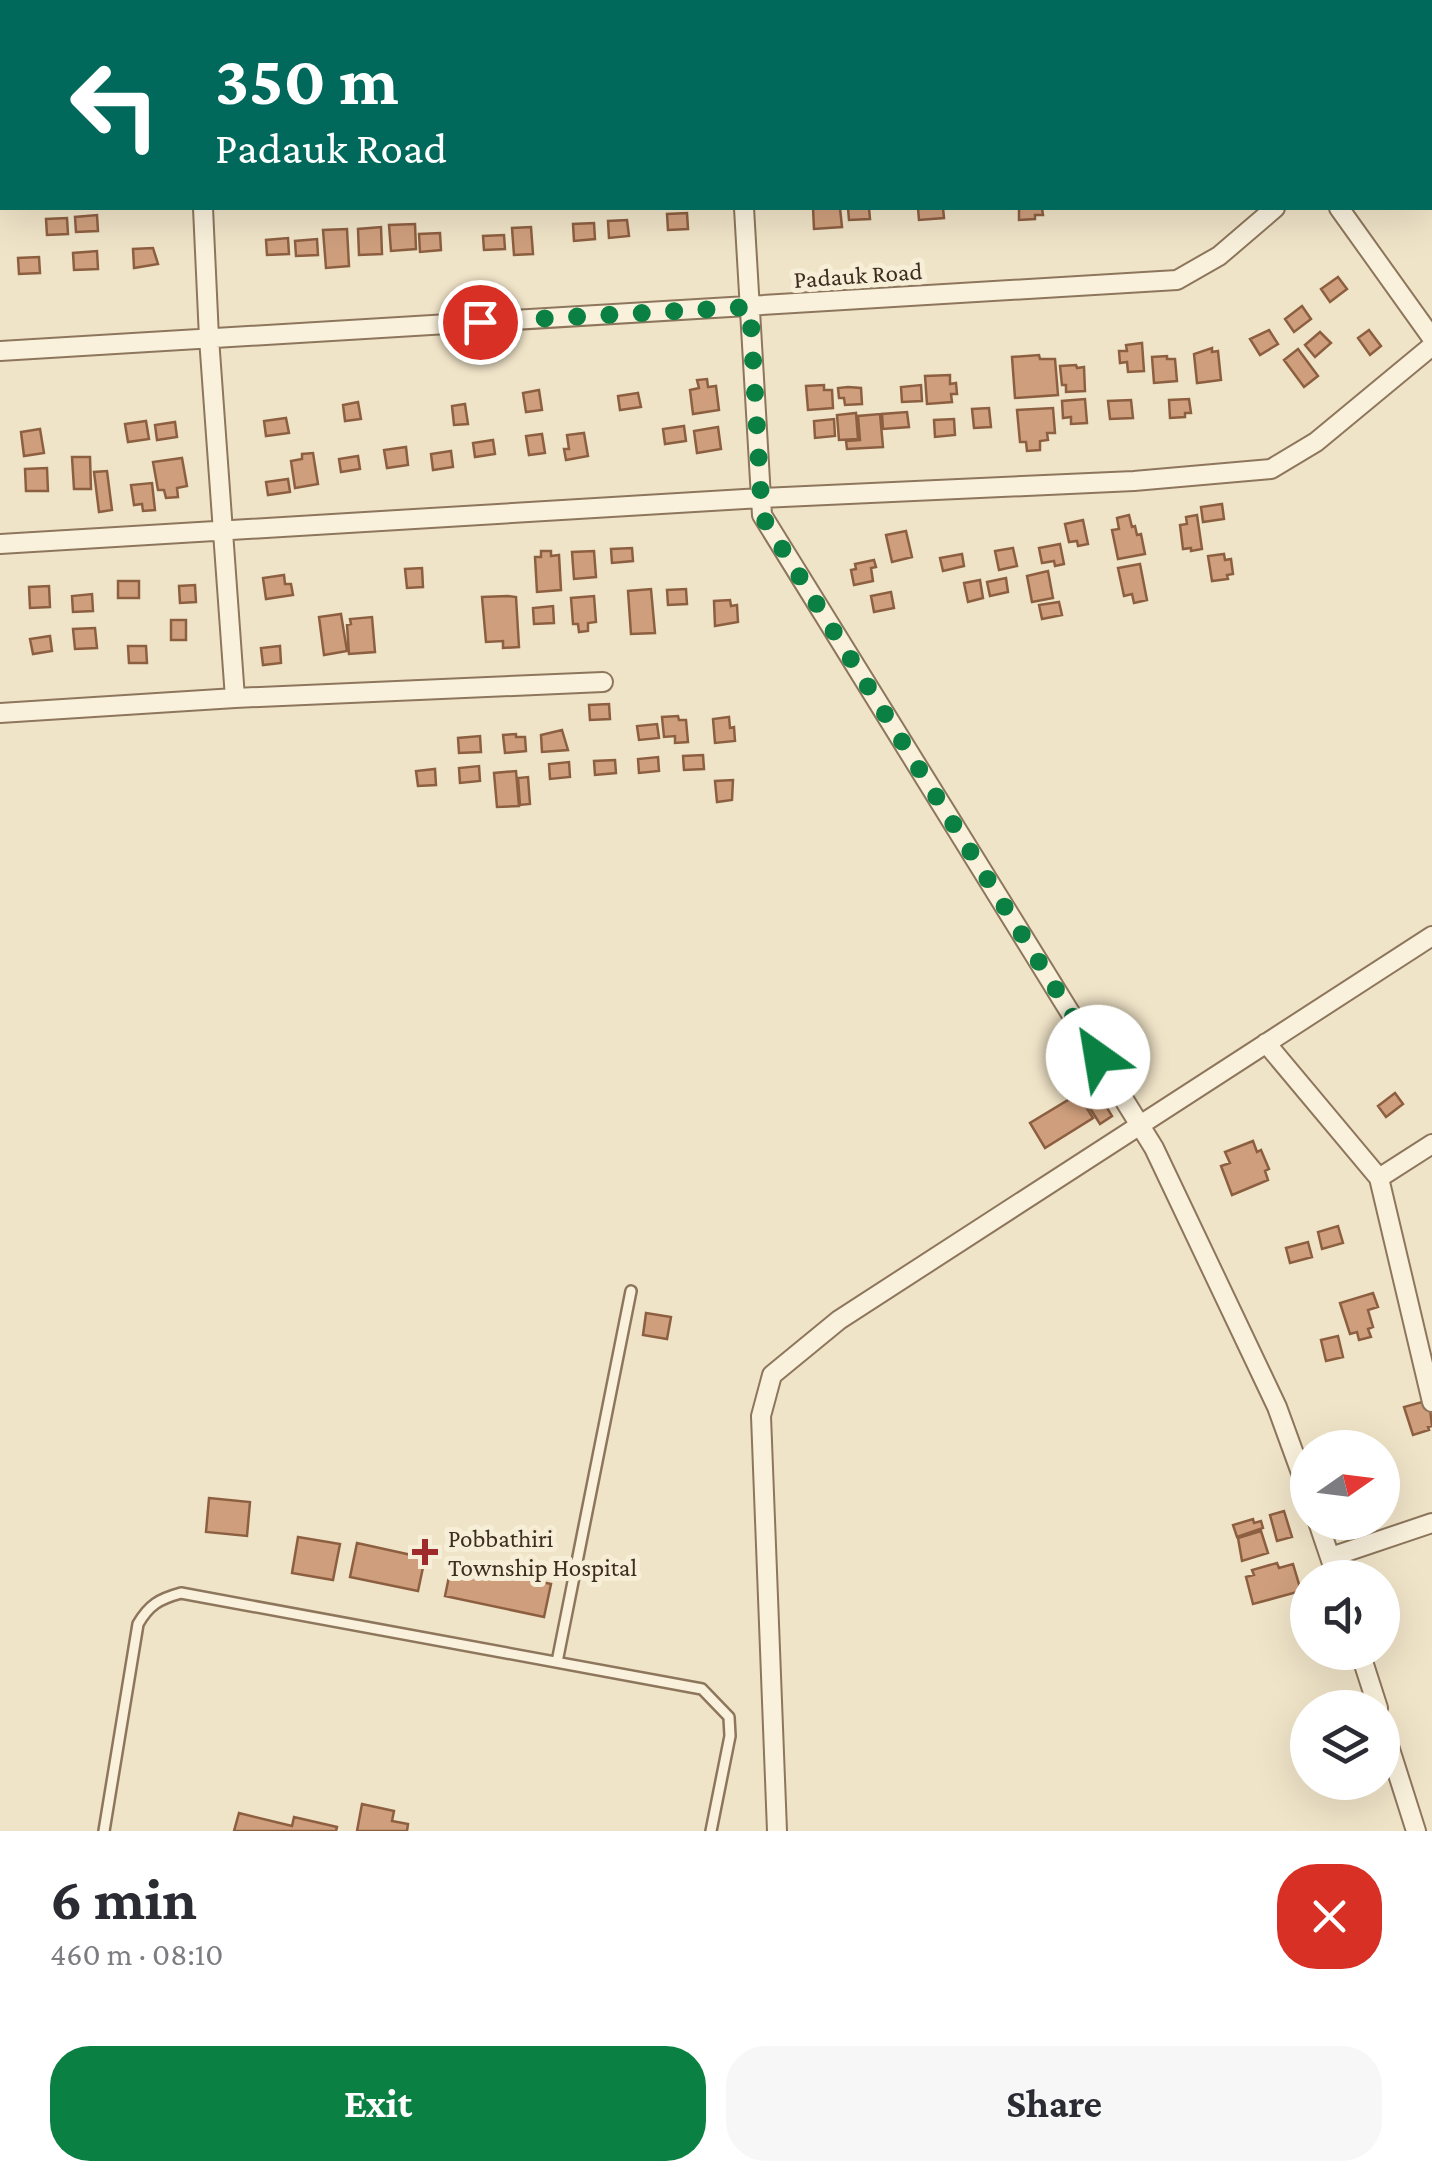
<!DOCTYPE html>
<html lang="en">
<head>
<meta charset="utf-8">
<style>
	body { margin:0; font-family:"Crimson Pro",serif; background:#f7f7f7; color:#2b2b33; height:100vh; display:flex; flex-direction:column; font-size:38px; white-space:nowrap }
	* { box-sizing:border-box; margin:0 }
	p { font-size:32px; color:#7c7c81 }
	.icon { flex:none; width:55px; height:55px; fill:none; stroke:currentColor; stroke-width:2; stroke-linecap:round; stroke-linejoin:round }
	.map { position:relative; height:1831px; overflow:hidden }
	.sheet { display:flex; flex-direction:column; background:#fff; flex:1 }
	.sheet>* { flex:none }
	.banner { position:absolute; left:0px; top:0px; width:1432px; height:210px; box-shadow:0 10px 40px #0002; background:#00695c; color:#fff; overflow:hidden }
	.needle { width:65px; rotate:76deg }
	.buttons { position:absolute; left:1290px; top:1430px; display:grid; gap:20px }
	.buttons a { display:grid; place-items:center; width:110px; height:110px; border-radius:50%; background:#fff; box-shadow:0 10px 40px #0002; font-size:50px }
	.pin { position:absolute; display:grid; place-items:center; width:85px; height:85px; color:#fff; margin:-42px; border:5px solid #fff; border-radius:50%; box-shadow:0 2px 10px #0007 }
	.me { position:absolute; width:110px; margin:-55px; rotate:328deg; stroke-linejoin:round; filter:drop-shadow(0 0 8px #0008) }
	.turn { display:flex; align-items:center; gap:35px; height:210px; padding:0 50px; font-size:45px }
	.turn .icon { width:130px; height:130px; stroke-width:2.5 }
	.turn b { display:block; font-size:70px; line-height:85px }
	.round { display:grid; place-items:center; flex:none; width:105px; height:105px; border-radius:40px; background:#f7f7f7 }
	.overview { display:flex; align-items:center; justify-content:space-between; height:170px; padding:0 50px }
	h1 { font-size:60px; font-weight:700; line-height:75px }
	.primary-button { display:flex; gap:20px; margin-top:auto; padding:20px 50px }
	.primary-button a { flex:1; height:115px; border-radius:40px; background:#0b8043; color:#fff; font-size:40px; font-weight:700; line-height:115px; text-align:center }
	.primary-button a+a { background:#f7f7f7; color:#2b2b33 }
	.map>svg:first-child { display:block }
</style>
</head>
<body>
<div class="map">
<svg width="1432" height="1831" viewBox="0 0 1432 1831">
	<rect width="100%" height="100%" fill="#f0e4c8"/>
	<path fill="#cf9f7d" stroke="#8d5f41" stroke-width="2.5" d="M813 208H840L842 227 814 229Z
		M848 208H869L870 219 849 220Z
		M918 208H943L944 218 919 220Z
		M1019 208H1042L1043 215H1035V219L1019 220Z
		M687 213 688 229 668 230 667 214Z
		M97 215 98 231 76 232 75 217Z
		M67 218 68 234 47 235 46 219Z
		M627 220 629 236 609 238 608 221Z
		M594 223 595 239 574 241 573 224Z
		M415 224 416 249 391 251 389 225Z
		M381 227 382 254 359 255 358 229Z
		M531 227 533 254 514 255 512 228Z
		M347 229 349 266 326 268 323 230Z
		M440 233 441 250 420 252 419 234Z
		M504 235 505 249 484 250 483 236Z
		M288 238 289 254 267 255 266 240Z
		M317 239 318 255 296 256 295 241Z
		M153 248 158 264 134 268 133 249Z
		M97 251 98 269 74 270 73 253Z
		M39 257 40 273 19 274 18 258Z
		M1338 277 1347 289 1330 302 1321 289Z
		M1302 306 1311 319 1294 332 1285 319Z
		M1269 330 1278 344 1260 355 1250 339Z
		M1369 330 1381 346 1370 355 1358 338Z
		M1320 332 1331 343 1315 357 1305 345Z
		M1142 343 1144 371 1128 372 1127 362 1120 363 1119 351H1127L1126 345Z
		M1212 348V352L1218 351 1221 380 1197 383 1194 354Z
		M1298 349 1318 376 1304 387 1284 360Z
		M1039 355 1040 359H1055L1058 395 1015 398 1012 357Z
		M1167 356V359H1175L1177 381 1154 383 1152 357Z
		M1076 365 1077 368 1084 367 1085 391 1066 392V385H1062L1060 366Z
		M950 375V384L956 383 957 394H951L952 402 927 404 925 376Z
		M707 379 708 387 716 386 719 410 693 414 690 390 699 388 697 380Z
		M824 385V390H832L833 408 808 410 806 386Z
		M921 385 922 401 902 402 901 387Z
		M848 387 861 388 862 404 845 405 844 398H839L838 388Z
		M539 390 542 410 526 412 523 393Z
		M638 393 641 407 620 410 618 396Z
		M1085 399 1087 423 1071 424V417L1063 418 1062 401Z
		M1189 399 1191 413H1185V417L1170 418 1169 400Z
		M1131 400 1133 418 1110 419 1108 401Z
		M358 402 361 419 345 421 343 405Z
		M465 404 468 424 454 425 452 406Z
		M989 408 991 427 974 428 972 409Z
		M1053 408 1055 433H1047L1048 440 1040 441V450L1027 451 1026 442H1020L1017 410Z
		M907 412 909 427 883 429 882 414Z
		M856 413 858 439 839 440 837 415Z
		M880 414 883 447 847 449 846 441 860 440 858 416Z
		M286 418 289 433 266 436 264 421Z
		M834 419 835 436 815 438 814 421Z
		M954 419 955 435 935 437 934 420Z
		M146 421 149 439 128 442 125 424Z
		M175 422 177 437 157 440 155 425Z
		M684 426 686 441 665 444 663 429Z
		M718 427 721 449 697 453 694 431Z
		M40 429 44 453 24 456 21 432Z
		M584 433 588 456 566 460 564 449H569L567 435Z
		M542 434 545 453 529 455 526 436Z
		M493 440 495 454 475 457 473 443Z
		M406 447 408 465 387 468 384 450Z
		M451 451 453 467 433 470 431 454Z
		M313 453 318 484 295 488 291 461 302 459V454Z
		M358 456 360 469 341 472 339 459Z
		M72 457H90L91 489H74Z
		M182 458 187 486 177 488 178 497 166 498 164 490H158L153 462Z
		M47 468 48 491H26L25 469Z
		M107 471 112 510 99 512 94 472Z
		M288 479 290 492 268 495 266 482Z
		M152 483 155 510 143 511 142 504 134 505 131 485Z
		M1222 504 1224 519 1203 522 1201 507Z
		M1129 515 1132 527 1135 526 1137 535 1141 534 1145 554 1118 559 1112 530 1119 529 1117 518Z
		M1197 515 1202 549 1191 551V548L1183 549 1180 525 1187 524 1186 517Z
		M1083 520 1088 544 1078 546 1077 541 1069 542 1065 524Z
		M906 531 912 557 892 562 886 535Z
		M1060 544 1064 564 1055 566 1054 561 1042 563 1039 548Z
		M632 548 633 561 612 563 611 549Z
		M1013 548 1017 566 999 570 995 551Z
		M541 551H551V556L559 555 561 590 537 592 535 557H541Z
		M594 551 596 577 574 579 572 552Z
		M962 554 964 566 943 571 940 558Z
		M1224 554 1225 560 1231 559 1233 574 1227 575 1228 579 1212 581 1208 556Z
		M874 560 876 567 871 568 873 581 854 585 851 570 856 569 855 564Z
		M1140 564 1147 600 1134 603 1132 594 1124 596 1118 568Z
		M422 568 423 587 407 588 405 569Z
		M1048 571 1053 598 1032 602 1027 576Z
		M284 575 285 584H291L293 595 266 599 263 578Z
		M1006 578 1008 592 990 596 987 582Z
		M980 580 983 598 968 602 964 583Z
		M118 581H139V598H118Z
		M195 585 196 602 180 603 179 586Z
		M49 586 50 607 30 608 29 587Z
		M651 589 655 633 631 634 628 591Z
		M686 589 687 604 668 605 667 590Z
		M891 592 894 608 874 612 871 596Z
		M92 594 93 611 73 612 72 596Z
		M508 596 516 597 519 647 503 648V641L486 642 482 597Z
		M594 596 596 622 588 623V631L579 632 578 624H573L571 598Z
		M730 600 731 606 737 605 738 622 715 626 714 601Z
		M1059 602 1062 615 1042 619 1039 605Z
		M553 606 554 623 534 624 533 608Z
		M341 614 347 651 324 655 319 617Z
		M372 617 375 652 349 654 347 625 351 624 350 619Z
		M171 620H186V640H171Z
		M95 628 97 648 75 649 73 629Z
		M50 636 52 651 33 654 30 639Z
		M128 646H146L147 663H129Z
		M280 646 281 663 263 665 261 648Z
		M609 704 610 719 590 720 589 705Z
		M678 716 679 720H686L688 742 675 743V736L664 737 662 717Z
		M729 717 730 728 734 727 735 741 715 743 713 719Z
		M657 724 659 738 639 740 637 726Z
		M562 730 568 750 542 752 541 735Z
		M516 734V737H525L526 751 505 753 503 735Z
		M480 736 481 752 459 753 458 738Z
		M703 755 704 769 684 770 683 756Z
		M658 757 659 771 639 773 638 759Z
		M615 760 616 773 595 775 594 761Z
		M569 762 570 777 550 779 549 764Z
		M479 766 480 781 460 783 459 768Z
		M435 769 436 785 418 786 416 771Z
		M516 771 519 806 497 807 494 773Z
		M528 777 530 804 520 805 518 778Z
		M733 780 732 800 717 802 715 781Z
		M1092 1083 1112 1116 1100 1124 1079 1091Z
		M1395 1093 1403 1104 1386 1117 1378 1106Z
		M1078 1094 1093 1118 1045 1148 1030 1123Z
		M1253 1141 1257 1152 1261 1150 1269 1169 1265 1171 1268 1180 1232 1195 1221 1166 1230 1163 1225 1152Z
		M1338 1226 1343 1243 1322 1249 1318 1232Z
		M1308 1242 1312 1257 1290 1263 1286 1248Z
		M1373 1293 1378 1307 1368 1310 1373 1327 1368 1329 1371 1337 1359 1340 1357 1332 1350 1334 1340 1303Z
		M646 1313 671 1317 667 1339 643 1335Z
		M1338 1336 1343 1357 1326 1361 1321 1340Z
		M1429 1400 1432 1426 1428 1427 1429 1430 1413 1435 1404 1407Z
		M209 1498 250 1502 247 1536 206 1532Z
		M1284 1511 1292 1537 1277 1541 1270 1515Z
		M1253 1519 1254 1523 1261 1521 1263 1528 1237 1537 1233 1525Z
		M1261 1531 1268 1553 1242 1561 1238 1538Z
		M298 1537 340 1544 333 1580 292 1573Z
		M357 1543 425 1558 418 1591 350 1577Z
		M452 1562 551 1584 544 1617 445 1596Z
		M1277 1563 1279 1568 1293 1564 1301 1591 1253 1604 1246 1577 1254 1575 1252 1570Z
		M362 1804 394 1811 392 1821 408 1824 407 1831H357Z
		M239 1813 292 1826 294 1817 337 1827 336 1831H234Z"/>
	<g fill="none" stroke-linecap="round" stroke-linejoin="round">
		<g stroke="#8d765c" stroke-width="14">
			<path id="lane" d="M557 1662 631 1291
				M104 1831 138 1624C149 1605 159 1599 181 1593L702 1689 729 1717 730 1736 711 1831"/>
		</g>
		<g stroke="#8d765c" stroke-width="22">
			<path id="street" d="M55 0V2
				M197 0V2
				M449 0V2
				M593 0 594 2
				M732 0V2
				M1250 2 1253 0
				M1430 72 1432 71
				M0 181H2
				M203 208 209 338 235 698
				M744 208 762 515 1154 1148 1277 1407 1308 1492
				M1339 208 1432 338
				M0 351 1177 280 1219 256 1275 208
				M0 544 761 498 1134 481 1271 469 1316 442 1432 346
				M0 713 235 698 603 682
				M1266 1043 1379 1178 1432 1402
				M1379 1178 1432 1144
				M1318 1522 1337 1578
				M1331 1557 1432 1523
				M1360 1652 1378 1708
				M1382 1724 1416 1831
				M777 1831 761 1416 772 1375 839 1320 1432 936"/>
		</g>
		<use href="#lane" stroke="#faf1dc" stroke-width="9"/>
		<use href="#street" stroke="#faf1dc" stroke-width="18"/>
	</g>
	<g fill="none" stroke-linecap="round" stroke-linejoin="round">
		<path stroke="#0b8043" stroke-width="18" stroke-dasharray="0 32.4" d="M480 322 750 307 762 516 1098 1057"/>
	</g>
	<path fill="#9e2a2b" stroke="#f7eed8" stroke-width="4" d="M420 1537h10v10h10v10h-10v10h-10v-10h-10v-10h10z"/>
	<g text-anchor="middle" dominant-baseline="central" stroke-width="10" stroke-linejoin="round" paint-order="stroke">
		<g font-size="25" fill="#3d2e20" stroke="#f7eed8">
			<text transform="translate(858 275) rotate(-4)">Padauk Road</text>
		</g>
		<g font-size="25" fill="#3d2e20" stroke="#f7eed8" text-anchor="start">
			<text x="448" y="1538">Pobbathiri<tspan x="448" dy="29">Township Hospital</tspan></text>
		</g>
	</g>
</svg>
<div class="buttons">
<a><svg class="needle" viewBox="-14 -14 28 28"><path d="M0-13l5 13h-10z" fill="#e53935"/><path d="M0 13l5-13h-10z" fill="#7c7c81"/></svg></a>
<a><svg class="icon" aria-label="sound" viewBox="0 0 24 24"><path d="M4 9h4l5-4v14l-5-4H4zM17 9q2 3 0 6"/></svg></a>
<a><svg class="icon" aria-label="layers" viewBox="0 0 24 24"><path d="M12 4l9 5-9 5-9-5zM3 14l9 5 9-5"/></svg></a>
</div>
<div class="pin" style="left:480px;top:322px;background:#d93025"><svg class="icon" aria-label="arrive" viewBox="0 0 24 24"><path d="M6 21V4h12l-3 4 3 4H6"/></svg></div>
<svg class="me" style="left:1098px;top:1057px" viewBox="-20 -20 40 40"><circle r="19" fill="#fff"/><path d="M0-13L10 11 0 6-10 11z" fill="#0b8043"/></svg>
<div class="banner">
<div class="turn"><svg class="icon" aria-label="left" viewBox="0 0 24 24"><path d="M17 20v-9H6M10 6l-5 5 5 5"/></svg><div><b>350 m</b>Padauk Road</div></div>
</div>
</div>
<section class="sheet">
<div class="overview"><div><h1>6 min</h1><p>460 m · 08:10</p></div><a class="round" style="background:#d93025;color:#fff"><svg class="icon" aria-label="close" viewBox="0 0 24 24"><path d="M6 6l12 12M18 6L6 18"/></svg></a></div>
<div class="primary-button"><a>Exit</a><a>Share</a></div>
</section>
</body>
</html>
